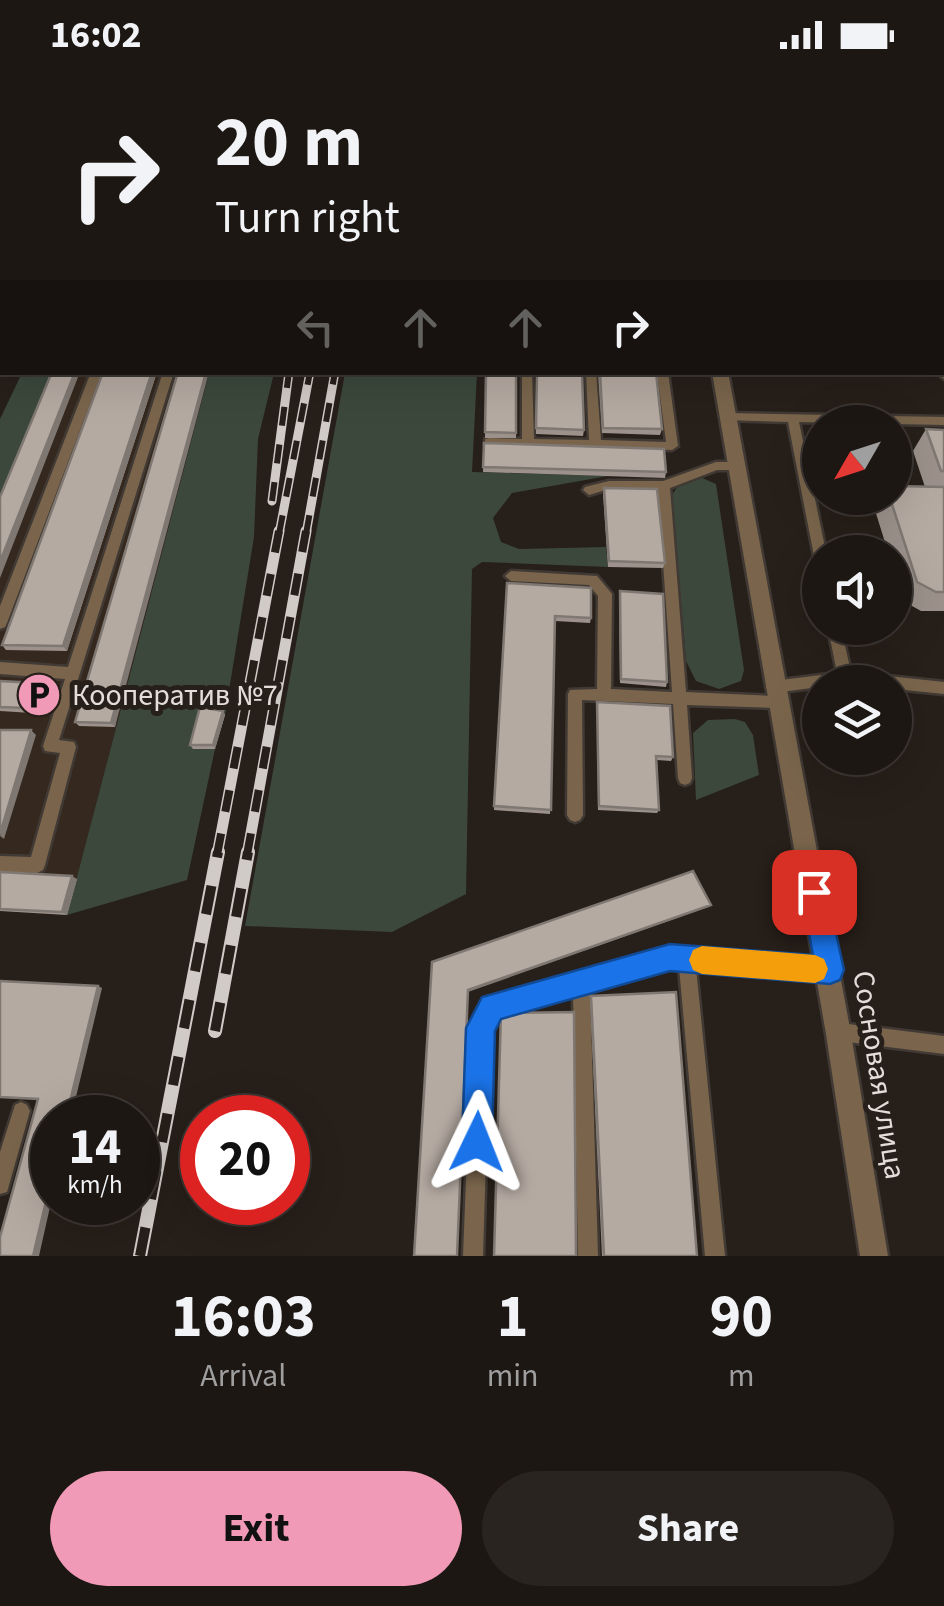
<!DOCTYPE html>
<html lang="en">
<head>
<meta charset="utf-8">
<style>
	body { margin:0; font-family:"Source Sans 3",sans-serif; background:#2a2421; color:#f1f3f6; height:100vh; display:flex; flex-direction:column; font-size:38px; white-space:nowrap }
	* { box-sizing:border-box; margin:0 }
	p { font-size:32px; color:#a09fa0 }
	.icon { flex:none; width:55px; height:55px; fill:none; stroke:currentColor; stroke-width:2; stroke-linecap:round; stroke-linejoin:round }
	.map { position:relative; height:1186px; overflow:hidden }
	.sheet { display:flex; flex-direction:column; background:#1d1713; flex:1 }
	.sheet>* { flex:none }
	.hud { position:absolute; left:0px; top:0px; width:945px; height:305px; box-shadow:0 10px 40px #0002,0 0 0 2px #3b3633; background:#1d1713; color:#f1f3f6; overflow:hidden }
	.needle { width:65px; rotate:231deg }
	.buttons { position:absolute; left:802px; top:335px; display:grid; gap:20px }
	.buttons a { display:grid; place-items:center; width:110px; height:110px; border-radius:50%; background:#1d1713; box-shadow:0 10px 40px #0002,0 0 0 2px #3b3633; font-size:50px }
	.speed { position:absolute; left:30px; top:1025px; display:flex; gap:20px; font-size:50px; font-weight:700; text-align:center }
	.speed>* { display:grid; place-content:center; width:130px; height:130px; border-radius:50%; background:#1d1713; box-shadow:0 10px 40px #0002,0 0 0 2px #3b3633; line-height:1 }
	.speed small { font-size:25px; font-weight:400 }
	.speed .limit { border:15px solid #d22; background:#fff; color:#111 }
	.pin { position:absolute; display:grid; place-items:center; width:85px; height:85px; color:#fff; margin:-42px; border-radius:20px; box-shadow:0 5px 15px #0006 }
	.me { position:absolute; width:110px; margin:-55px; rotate:2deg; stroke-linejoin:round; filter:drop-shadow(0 0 8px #0008) }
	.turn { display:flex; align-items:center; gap:35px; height:210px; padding:0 50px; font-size:45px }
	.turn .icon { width:130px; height:130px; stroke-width:2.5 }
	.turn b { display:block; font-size:70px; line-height:85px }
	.lanes { display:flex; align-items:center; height:95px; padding:0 50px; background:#0003; justify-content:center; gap:50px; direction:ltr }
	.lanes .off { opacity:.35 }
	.eta { display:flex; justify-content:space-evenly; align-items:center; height:170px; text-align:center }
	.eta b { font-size:60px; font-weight:700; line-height:70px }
	.cta { display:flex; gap:20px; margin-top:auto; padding:20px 50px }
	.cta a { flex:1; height:115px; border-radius:60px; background:#f09ab7; color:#111; font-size:40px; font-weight:700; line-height:115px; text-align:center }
	.cta a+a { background:#2a2421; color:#f1f3f6 }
	.status { display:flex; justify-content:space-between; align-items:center; height:70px; padding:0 50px; background:#1d1713; direction:ltr }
	.status svg { height:28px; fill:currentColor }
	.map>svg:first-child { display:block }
</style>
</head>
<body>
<div class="status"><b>16:02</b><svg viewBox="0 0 49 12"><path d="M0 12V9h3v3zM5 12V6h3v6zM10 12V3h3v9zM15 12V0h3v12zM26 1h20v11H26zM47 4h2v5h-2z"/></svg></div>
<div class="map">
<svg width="944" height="1186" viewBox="0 0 944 1186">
	<rect width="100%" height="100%" fill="#271f19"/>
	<path fill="#35281e" d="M57 303H209L67 845 0 841V442Z"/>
	<path fill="#3c483b" d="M22 303H58L0 443V349Z
		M209 303H274L258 369 254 467 225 645 203 642 215 679 187 810 67 845Z
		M345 303H477L472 402 608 406 512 423 493 448 501 472 519 479 606 477 608 497 482 492 472 499 466 824 392 862 245 856Z
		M700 407 716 414 744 600 741 611 719 619 696 611 686 591 672 425 679 414Z
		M735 649 745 652 753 665 759 705 696 730 693 663 708 650Z"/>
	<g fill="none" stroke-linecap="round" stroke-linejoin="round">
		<g stroke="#413a34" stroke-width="5">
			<path id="lane" d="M205 0H213L212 2H204Z
				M259 0H267L266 2H258Z
				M922 0H930L931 2H923Z
				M942 20H944V25H942Z
				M942 158H944V164H942Z
				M942 298 944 299V309L937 302H942Z
				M91 302H102L7 553 5 557 0 559V536Z
				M163 302H174L59 670 74 672 76 677 45 795 43 800 37 803 0 802V786L31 787 60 683 45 681 43 676 65 609 0 604V592L68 597Z
				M522 302H532L534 369 589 370 586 302H596L601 370 666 372 657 302H668L678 376 672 380 485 375V369L489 368 522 369Z
				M728 343 944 347V355L799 352 826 482H820V491L814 486 788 352 724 350 722 347Z
				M716 392H736L742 396 736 400H717L670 418 686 622 776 626 781 628 783 632 781 636 776 638 687 635 692 708 690 713 685 715 680 713 678 708 673 634 582 630 583 745 580 750 575 752 570 750 567 745 568 624 570 620 597 619 598 526 589 515 511 511 505 506 511 501 597 506 612 524 611 619 672 622 658 420 609 419 589 425 583 420 585 417 609 411H663Z
				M828 558H841L851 602 944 612V624L895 619V612H820V617L773 623 768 621 766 617 768 613 773 611 837 603Z
				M671 880 829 892 835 894 837 900 835 906 829 908 696 898 725 1186H705L679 897 671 896 590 919 598 1186H578L573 923 498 944 490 959 483 1186H463L472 958 486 931Z
				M840 953 944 966V984L840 971 834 968 831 962 834 956Z
				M21 1032 27 1035 30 1041 9 1115 7 1122 0 1124V1082L15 1035Z"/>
		</g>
		<g stroke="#413a34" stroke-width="5">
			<path id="street" d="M662 0H674L675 2H664Z
				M712 302H728L851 964 888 1186H860L826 964Z"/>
		</g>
		<g stroke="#413a34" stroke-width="5">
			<path id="primary" d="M2 280V298L0 299V281Z"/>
		</g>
		<use href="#lane" fill="#7a654c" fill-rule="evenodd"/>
		<use href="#street" fill="#7a654c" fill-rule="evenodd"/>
		<use href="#primary" fill="#d5a874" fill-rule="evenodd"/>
		<g stroke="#d1cbc7" stroke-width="9">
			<path id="rail-far2" d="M272 431 289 302
				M279 464 310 302
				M306 464 335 302"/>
		</g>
		<g stroke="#d1cbc7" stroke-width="11">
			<path id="rail-far1" d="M217 785 279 461
				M247 785 306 461"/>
		</g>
		<g stroke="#d1cbc7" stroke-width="14">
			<path id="rail" d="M215 961 248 782
				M140 1186 218 782"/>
		</g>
		<use href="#rail-far2" stroke="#271f19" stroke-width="6" stroke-dasharray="19" stroke-linecap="butt"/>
		<use href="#rail-far1" stroke="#271f19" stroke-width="8" stroke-dasharray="22" stroke-linecap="butt"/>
		<use href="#rail" stroke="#271f19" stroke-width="10" stroke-dasharray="29" stroke-linecap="butt"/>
	</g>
	<path fill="#9c928b" d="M394 0H466L465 2H394Z
		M768 0H895H832L833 2H769Z
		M942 95H944V152H942Z
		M103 302H157L67 581 6 580 2 575Z
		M178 302 115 657 79 656 75 652Z
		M486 302H516V368H485Z
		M536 302 584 360 583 366 536 364Z
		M598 302H656L662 359 660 365 602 363Z
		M926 359 944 360V541H921L903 531 895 506V482H888L874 437 879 428H895L925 417 913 381Z
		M484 373 666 402 665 408 483 402Z
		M604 418 665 493 663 498 608 497 603 424Z
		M507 513 591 548 590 553 555 551 550 744 494 740Z
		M620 521 667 612 666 617 620 613 619 527Z
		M0 611 37 613 41 618 32 643 0 641Z
		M597 632 673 687 671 691 657 690 659 740 657 743 598 740Z
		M223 641 225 645 215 679H193L190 675Z
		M0 802 77 809 67 845 0 841Z
		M591 926 697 1186H602L590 928Z"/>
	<path fill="#7f7771" d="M0 0H11L12 2H2V19H0Z
		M75 302H80L0 508V492Z
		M152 302H157L67 581 63 576Z
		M206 302H209L115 657 111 653Z
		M37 613 41 618 32 643 27 638Z
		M223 641 225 645 215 679 213 675Z
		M31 660 36 665 4 769 0 766Z
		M72 806 77 809 67 845 62 842Z
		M711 835 708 837 468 922V920Z
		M98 916 102 918 71 1048H66Z
		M52 1106V1128L39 1186H33Z"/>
	<path fill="#b5aaa2" stroke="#7f7771" stroke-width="2.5" d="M178 0H194V2H177Z
		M215 0H251L250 2H214Z
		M268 0H288V2H267Z
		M416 0H461L460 2Z
		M542 0H603V2H542Z
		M790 0H832L833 2H791Z
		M942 95H944V121H942Z
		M52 302H75L0 492V427Z
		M103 302H152L63 576 2 575Z
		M178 302H206L111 653 75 652Z
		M486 302H516V363L485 362Z
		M537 302H582L584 360 536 358Z
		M600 302H656L662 359 603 358Z
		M926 359 944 360V401H941Z
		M484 373 664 379 666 402 483 397Z
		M895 416 944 417V522H936L917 512 890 428H895Z
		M604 418 657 419 665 493 609 491Z
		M507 513 591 518V548L555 546 551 740 494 736Z
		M620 521 663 524 667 612 621 609Z
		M0 611 37 613 27 638 0 637Z
		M597 632 670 636 673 687 656 686 659 740 599 736Z
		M200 637 223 641 213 675H190Z
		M0 660H31L0 764Z
		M693 801 711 835 468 920 457 1186H414L432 892Z
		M0 802 72 806 62 842 0 839Z
		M0 911 98 916 66 1048H52V1106L33 1186H0V1167L38 1029 0 1027Z
		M676 922 697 1186H604L591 926Z
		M574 942 576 1186H494L501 943Z"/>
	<path fill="#1a73e8" stroke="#114b97" stroke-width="2.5" d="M814 809 823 813 827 822 844 900 840 910 830 914 670 901 501 949 495 961 492 1072 488 1083 477 1087 466 1083 462 1072 466 958 482 927 670 874 813 885 801 822 804 813Z"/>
	<path fill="#f59e0b" d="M702 876 815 885 824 889 828 899 824 909 815 913 702 904 693 900 689 890 693 880Z"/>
	<defs>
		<g id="parking-disc" transform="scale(2.25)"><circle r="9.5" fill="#f09ab7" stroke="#271f19"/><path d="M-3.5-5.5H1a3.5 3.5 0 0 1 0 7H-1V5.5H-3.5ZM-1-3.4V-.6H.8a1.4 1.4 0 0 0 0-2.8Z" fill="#111"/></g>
	</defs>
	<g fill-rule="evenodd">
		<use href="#parking-disc" x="39" y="625"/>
	</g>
	<g text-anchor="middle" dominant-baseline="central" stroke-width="10" stroke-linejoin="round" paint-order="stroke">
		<g font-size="30" fill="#e4deda" stroke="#271f19" text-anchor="start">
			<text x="72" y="625">Кооператив №7</text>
		</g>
		<g font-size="30" fill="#e4deda" stroke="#271f19">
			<text transform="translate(879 1005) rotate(81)">Сосновая улица</text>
		</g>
	</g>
</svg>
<div class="buttons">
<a><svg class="needle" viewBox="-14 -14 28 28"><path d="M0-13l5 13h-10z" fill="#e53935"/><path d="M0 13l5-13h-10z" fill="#a09fa0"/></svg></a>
<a><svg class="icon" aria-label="sound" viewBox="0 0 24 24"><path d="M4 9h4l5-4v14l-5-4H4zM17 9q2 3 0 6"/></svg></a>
<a><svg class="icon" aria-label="layers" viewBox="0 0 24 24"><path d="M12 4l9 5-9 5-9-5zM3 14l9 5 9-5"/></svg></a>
</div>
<div class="speed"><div>14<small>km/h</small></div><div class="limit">20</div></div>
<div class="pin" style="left:814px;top:822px;background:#d93025"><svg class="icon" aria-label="arrive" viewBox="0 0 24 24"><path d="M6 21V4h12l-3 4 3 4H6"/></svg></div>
<svg class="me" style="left:477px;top:1072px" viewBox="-20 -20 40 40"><path d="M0-17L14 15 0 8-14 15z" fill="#1a73e8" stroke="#fff" stroke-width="4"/></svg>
<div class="hud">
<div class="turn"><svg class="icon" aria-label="right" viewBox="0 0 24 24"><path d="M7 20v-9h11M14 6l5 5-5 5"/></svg><div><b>20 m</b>Turn right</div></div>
<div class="lanes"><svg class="icon off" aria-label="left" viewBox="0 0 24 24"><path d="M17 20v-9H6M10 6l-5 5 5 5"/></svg><svg class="icon off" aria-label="ahead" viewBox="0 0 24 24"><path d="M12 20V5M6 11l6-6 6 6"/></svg><svg class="icon off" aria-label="ahead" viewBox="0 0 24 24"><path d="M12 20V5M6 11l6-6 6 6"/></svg><svg class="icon" aria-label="right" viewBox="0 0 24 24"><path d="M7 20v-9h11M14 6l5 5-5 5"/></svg></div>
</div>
</div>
<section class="sheet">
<div class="eta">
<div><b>16:03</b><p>Arrival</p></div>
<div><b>1</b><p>min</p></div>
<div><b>90</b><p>m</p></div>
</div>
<div class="cta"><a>Exit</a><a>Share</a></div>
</section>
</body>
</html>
